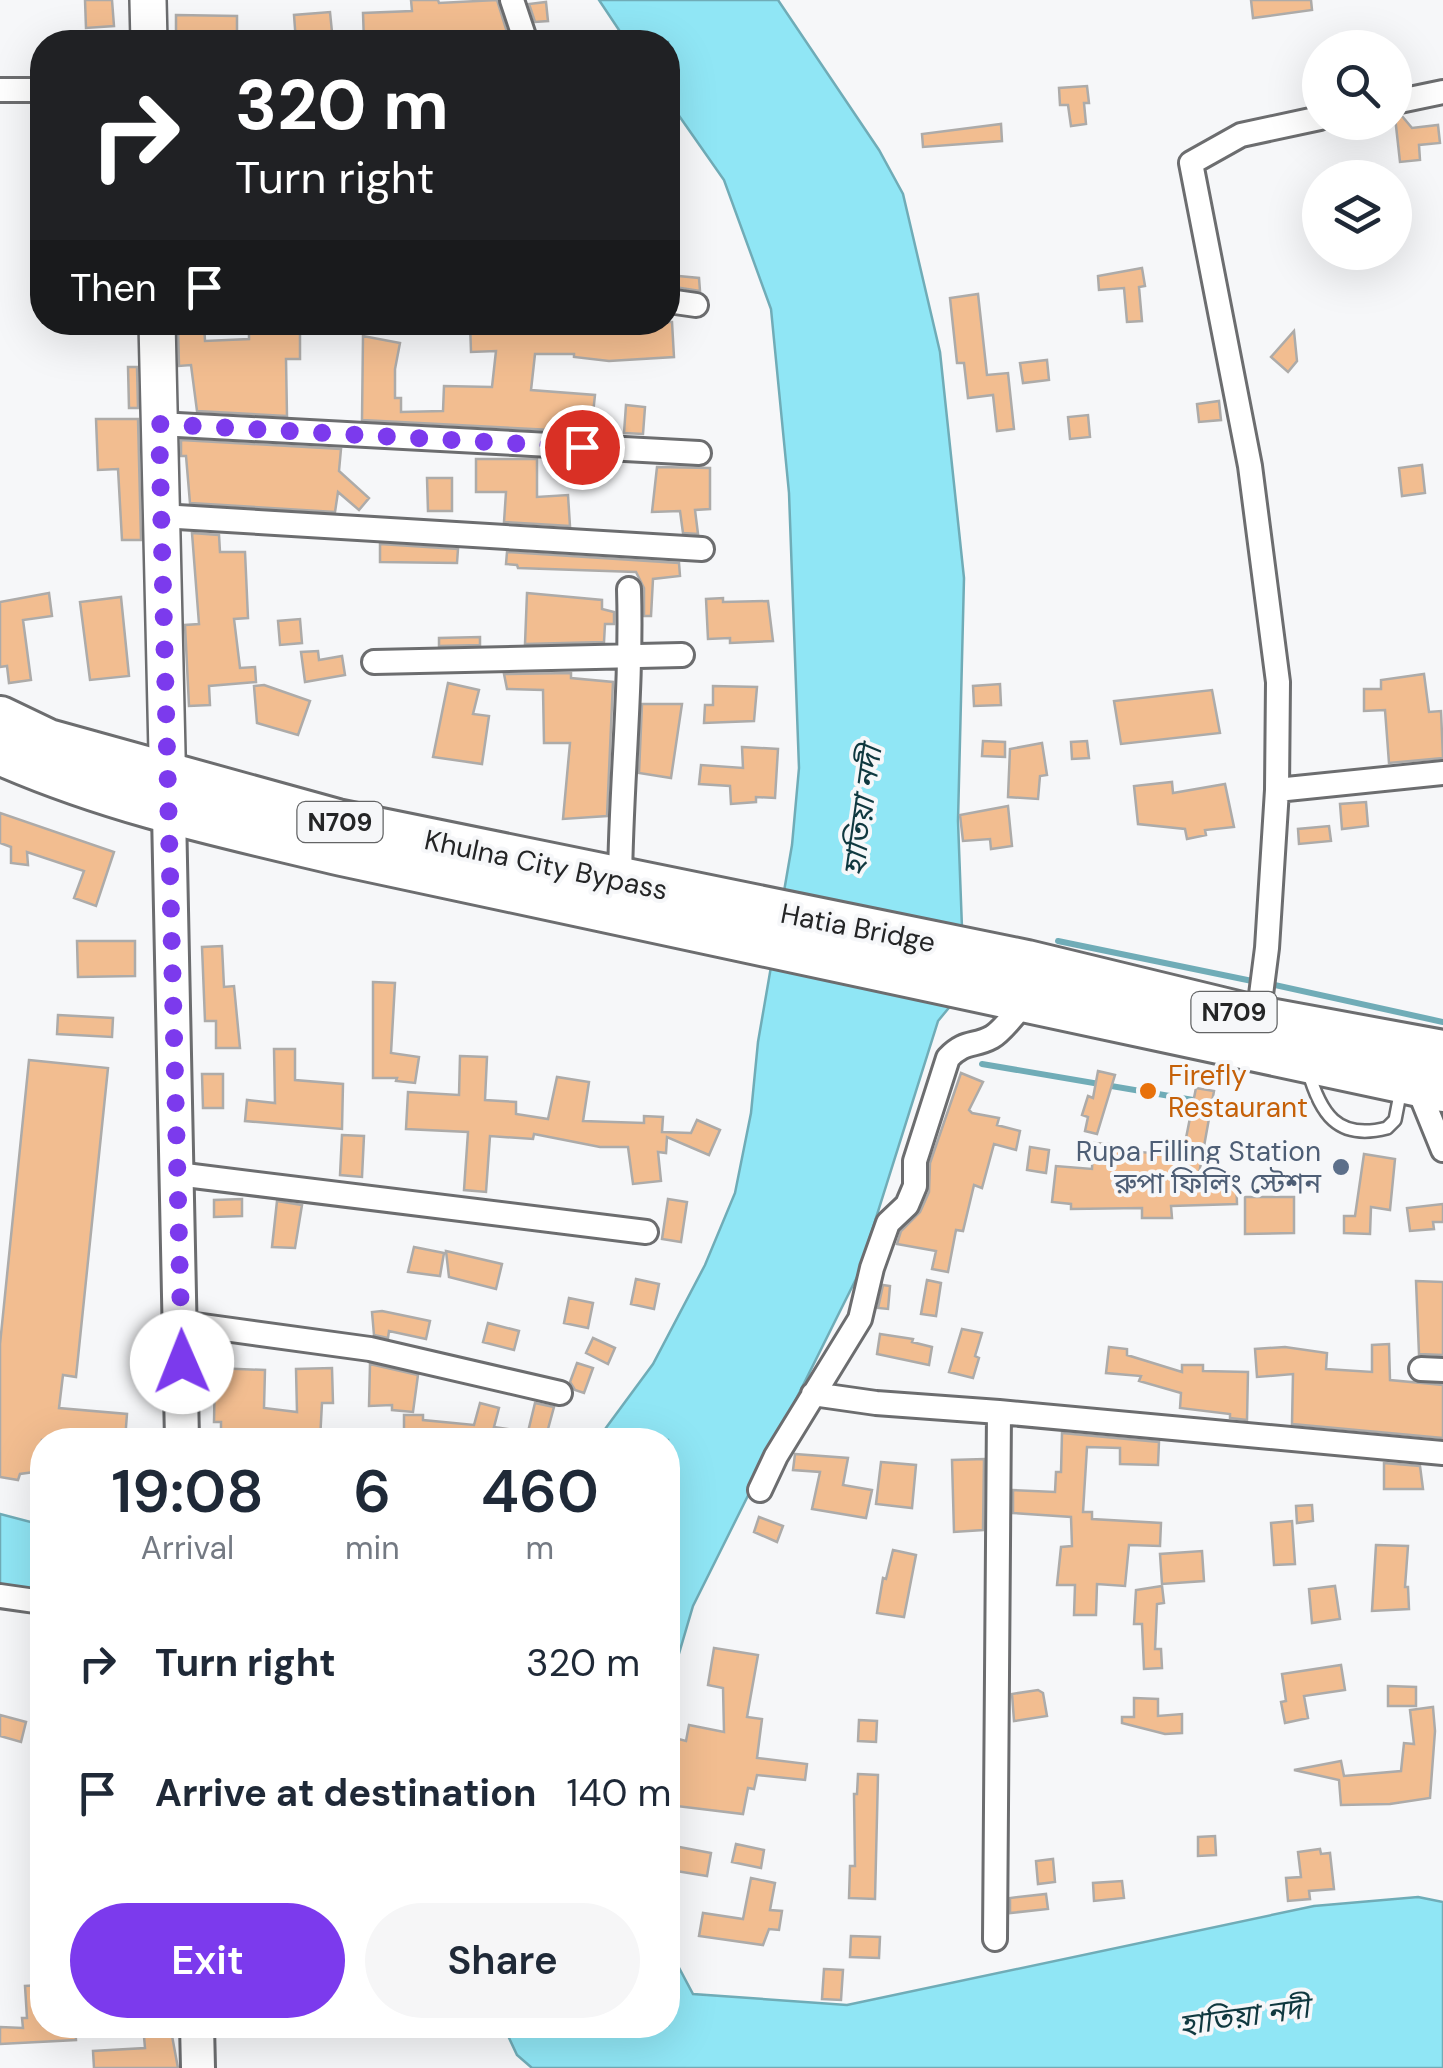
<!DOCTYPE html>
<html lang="en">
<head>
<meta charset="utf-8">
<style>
	body { margin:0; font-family:"DM Sans","Noto Sans Bengali",sans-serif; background:#f6f6f7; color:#1f2937; height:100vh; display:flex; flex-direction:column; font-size:38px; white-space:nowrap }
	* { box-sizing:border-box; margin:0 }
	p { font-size:32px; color:#747a83 }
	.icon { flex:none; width:55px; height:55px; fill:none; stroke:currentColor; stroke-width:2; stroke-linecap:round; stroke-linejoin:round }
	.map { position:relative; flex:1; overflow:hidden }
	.panel { position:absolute; left:30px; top:1428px; width:650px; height:610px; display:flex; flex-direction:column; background:#fff; border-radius:40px; box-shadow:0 10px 40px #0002 }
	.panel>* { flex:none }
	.top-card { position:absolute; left:30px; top:30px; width:650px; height:305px; border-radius:40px; box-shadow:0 10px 40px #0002; background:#202124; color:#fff; overflow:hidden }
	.controls { position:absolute; left:1302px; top:30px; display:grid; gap:20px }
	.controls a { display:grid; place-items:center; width:110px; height:110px; border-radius:50%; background:#fff; box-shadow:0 10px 40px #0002; font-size:50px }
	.pin { position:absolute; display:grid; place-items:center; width:85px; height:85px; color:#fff; margin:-42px; border:5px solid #fff; border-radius:50%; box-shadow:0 2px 10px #0007 }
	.me { position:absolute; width:110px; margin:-55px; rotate:359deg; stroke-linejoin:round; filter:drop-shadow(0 0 8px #0008) }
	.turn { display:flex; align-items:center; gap:35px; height:210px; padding:0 40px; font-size:45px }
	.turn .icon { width:130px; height:130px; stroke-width:2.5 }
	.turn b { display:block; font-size:70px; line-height:85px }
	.then { display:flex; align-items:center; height:95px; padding:0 40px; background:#0003; gap:20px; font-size:38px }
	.eta { display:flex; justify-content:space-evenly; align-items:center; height:170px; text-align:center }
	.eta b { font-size:60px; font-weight:600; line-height:70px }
	.action { display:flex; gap:20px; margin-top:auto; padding:20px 40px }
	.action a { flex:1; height:115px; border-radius:60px; background:#7c3aed; color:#fff; font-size:40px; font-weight:600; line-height:115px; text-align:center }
	.action a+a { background:#f6f6f7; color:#1f2937 }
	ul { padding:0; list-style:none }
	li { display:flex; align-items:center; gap:30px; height:130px; padding:0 40px }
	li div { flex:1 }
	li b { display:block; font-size:38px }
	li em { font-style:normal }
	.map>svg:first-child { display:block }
</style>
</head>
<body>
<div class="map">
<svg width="1443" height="2068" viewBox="0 0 1443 2068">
	<rect width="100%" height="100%" fill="#f6f7f9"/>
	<path fill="#90e6f5" stroke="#70acb7" stroke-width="2.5" d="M599 0H778L879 150 903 194 940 352 964 578 958 821 962 928 952 1004 938 1021 858 1275 693 1606 668 1691V1440H597L653 1364 705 1265 735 1193 751 1113 758 1042 792 845 799 768 789 493 771 309 724 180 668 100V42H627Z
		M0 1514 42 1525V1596L0 1593Z
		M1418 1897 1443 1902V2068H532L517 2055 503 2025H668V1947L693 1994 847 2005 1314 1906Z"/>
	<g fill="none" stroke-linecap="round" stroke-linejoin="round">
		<path stroke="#70acb7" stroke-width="6" d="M1058 941 1257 982
			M1270 984 1443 1022
			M982 1064 1246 1109"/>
	</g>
	<path fill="#f2bd90" stroke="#adaba9" stroke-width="2.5" d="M85 0H112L114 26 86 28Z
		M411 0H438L439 3 497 0 510 42H444L443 34 396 42H364L363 13 412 11Z
		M1251 0H1311L1312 10 1253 18Z
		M546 2 548 21 535 22 529 4Z
		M330 12 333 42H296L294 15Z
		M176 15 237 16V42H176Z
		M1087 86 1089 103H1084L1086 124 1071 126 1068 105H1060L1059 88Z
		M1402 116 1412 128 1438 125 1440 143 1419 145 1420 160 1400 162 1395 117Z
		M1001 124 1002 141 923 147 922 134Z
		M1142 268 1145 286 1139 287 1142 321 1127 322 1124 288 1099 290 1098 276Z
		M668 275 699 278 700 291 668 286Z
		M978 294 987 375 1008 373 1014 429 997 431 993 395 968 398 964 363H957L950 298Z
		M188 322H204L205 341 249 339V322H300V359H286L287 416 197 411 191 365 179 366 178 326H189Z
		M470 322H672L674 357 609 361 574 357V354H535L531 390 595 395 591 432 362 420 363 336 400 343 395 369V398H401V412L443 411 444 386 492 387 496 351 471 352Z
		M1294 331 1297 361 1288 372 1271 357Z
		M1047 360 1049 380 1023 383 1020 363Z
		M128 367H137L138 408H129Z
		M1219 401 1221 420 1199 422 1197 404Z
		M626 405 645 407 643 434 624 433Z
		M1088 415 1090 437 1070 439 1068 417Z
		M96 419H138L141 540H122L118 469 98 470Z
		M181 440 341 449 339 471 369 498 359 510 338 492 335 512 190 503 186 456H181Z
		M476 459H537V497L568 495 570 526 504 522 506 492H476Z
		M1422 465 1425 493 1402 496 1399 468Z
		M657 467 710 468V509L695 510 698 534 683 533 680 511 652 512Z
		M427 478H452V511H428Z
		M192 533 219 535 220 552H245L248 618 234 619 240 668 255 667 256 682 209 686 210 705 189 706 185 625 199 624Z
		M380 544 458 549 457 563 380 562Z
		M507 552 679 563 680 576 653 579 651 616H644V588L636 572 518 568 517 565 506 564Z
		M49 593 52 616 23 620 31 680 9 683 7 666 0 667V602Z
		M527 593 602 600V609L614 612V624H605L604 642 525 644Z
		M121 597 129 676 90 680 80 602Z
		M723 598V602L768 601 773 641 730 643V638L708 639 706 599Z
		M300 619 302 643 280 645 278 621Z
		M480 637V645L439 646V638Z
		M318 651 319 660 342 656 345 675 305 682 301 652Z
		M571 673V678L613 682 607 816 563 819 570 743H544L543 690 507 689 504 674Z
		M1424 674 1429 712 1441 711 1443 758 1389 763 1385 710 1364 711V689H1381V680Z
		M448 683 479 690 473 714 489 716 482 764 433 757Z
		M1000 684 1001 705 974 706 973 686Z
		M264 685 310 701 298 735 257 723 254 686Z
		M713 686 757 687 754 721 704 723 705 705H713Z
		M1212 690 1220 733 1121 744 1114 701Z
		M642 704H682L671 778 639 773Z
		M983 741 1005 742V757L982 756Z
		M1087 741 1089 758 1072 759 1071 742Z
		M1042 743 1047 775 1040 776 1038 799 1008 797 1010 749Z
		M742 747 778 749 775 798 756 797V802L731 804 730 786 699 784 701 765 743 768Z
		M1172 782 1173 793 1225 784 1234 827 1205 830 1206 835 1187 839 1185 829 1138 824 1134 786Z
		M1366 802 1368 826 1342 829 1340 804Z
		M1008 806 1012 846 991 849 990 839 963 841 960 815Z
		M0 813 114 852 96 906 74 898 84 871 27 852 28 865 11 863V847L0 843Z
		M1329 826 1331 841 1299 844 1298 829Z
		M77 941H135V976L78 977Z
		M222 946 224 987 234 986 240 1048H216V1021H205L202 947Z
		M373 982 395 983 391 1053 419 1057 415 1083 396 1081 397 1078H373Z
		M58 1015 113 1018 112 1037 57 1034Z
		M274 1049H295V1080L343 1084 342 1129 245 1121 247 1100 275 1103Z
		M460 1056 487 1057 485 1100 516 1102V1114L548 1119 557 1077 589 1082 583 1121 644 1123V1116L663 1117 662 1132 691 1133 697 1120 720 1130 709 1155 667 1137 666 1153 658 1152 661 1181 633 1184 628 1147H600L534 1134 533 1139 490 1136 486 1192 464 1190 468 1132 406 1129 408 1092 459 1095Z
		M29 1060 108 1068 76 1377 63 1375 59 1408 127 1414 125 1440H42V1471L20 1474 18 1480 0 1477V1344Z
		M1098 1071 1115 1075 1097 1134 1085 1131 1088 1117 1082 1115 1088 1096 1093 1098Z
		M961 1073 983 1082 969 1110 972 1113 999 1118 997 1125 1020 1131 1016 1150 994 1144 982 1188 974 1185 963 1231 956 1230 948 1272 932 1269 936 1251 897 1244 901 1231 920 1212 929 1192 930 1163Z
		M202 1074H223V1108H203Z
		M1196 1088 1214 1091 1199 1174 1236 1173 1237 1204 1171 1206 1172 1218H1142V1208L1071 1209V1204L1052 1202 1056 1166 1092 1169 1093 1143 1112 1144V1150L1152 1153 1151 1139 1186 1138Z
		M342 1135 364 1136 362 1177 340 1175Z
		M1030 1147 1049 1150 1046 1173 1027 1170Z
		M1364 1154 1395 1159 1390 1210 1371 1207 1370 1234 1344 1233V1216H1355Z
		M1245 1197H1294V1233L1245 1234Z
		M242 1199V1216L214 1217V1200Z
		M668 1199 687 1202 681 1242 662 1239Z
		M277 1201 302 1205 295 1248 272 1247Z
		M1443 1204V1222H1433L1434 1229 1410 1231 1407 1208Z
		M414 1247 444 1253 440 1276 408 1272Z
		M446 1251 502 1264 496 1289 449 1277Z
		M636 1279 659 1284 654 1309 631 1304Z
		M927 1280 941 1283 936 1316 921 1314Z
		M1416 1281 1443 1282V1355L1419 1354Z
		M883 1285 890 1286 888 1309 878 1308Z
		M569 1298 593 1303 588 1328 564 1323Z
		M382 1311 430 1321 426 1339 389 1331 388 1338 374 1335 372 1312Z
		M488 1323 519 1331 514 1350 483 1342Z
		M962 1329 982 1333 975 1356 979 1358 973 1378 949 1372Z
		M880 1334 913 1339 912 1342 932 1347 929 1365 877 1354Z
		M593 1338 615 1348 608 1364 586 1353Z
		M1389 1344 1390 1380 1443 1385V1438L1292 1424 1293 1374 1257 1377 1255 1349 1285 1347 1327 1353 1326 1369 1372 1372V1345Z
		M1109 1347 1127 1349V1355L1182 1372V1365H1203V1371L1248 1372 1247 1420 1230 1418V1414L1180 1408 1181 1393 1139 1381 1141 1376 1106 1373Z
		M577 1363 593 1368 584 1393 575 1390 570 1382Z
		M370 1364 418 1375 413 1412 392 1410V1405L369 1406Z
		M215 1368 265 1370 264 1408 297 1412 296 1369 332 1368 333 1403H322L320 1440H221V1422H214Z
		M480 1403 499 1408 494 1427 508 1429V1440H404V1415H423V1420L474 1425Z
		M535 1403 554 1407 545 1440H526Z
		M1062 1433 1159 1442 1158 1465 1120 1464V1448L1087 1447 1083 1512H1092V1519L1161 1523 1160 1546 1129 1545 1125 1586 1097 1584 1096 1615H1074L1075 1585H1057L1061 1547 1072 1546 1071 1517 1013 1513V1490L1055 1492 1056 1472H1061Z
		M795 1454 848 1458 843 1485 872 1490 866 1518 812 1509 820 1472 793 1470Z
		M984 1459 983 1530 954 1532 952 1460Z
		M881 1462 916 1465 912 1508 876 1504Z
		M1384 1463 1420 1466 1423 1489H1384Z
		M1312 1505 1313 1521 1297 1523 1296 1506Z
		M759 1517 783 1526 777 1542 754 1532Z
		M1292 1521 1295 1564 1274 1565 1271 1523Z
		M1376 1545 1408 1546 1405 1587H1408L1409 1609 1372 1611Z
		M893 1550 916 1555 904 1617 877 1613 883 1578 886 1579Z
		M1202 1551 1204 1581 1162 1584 1160 1554Z
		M1162 1586 1164 1603 1157 1604 1155 1649H1161L1162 1668 1144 1669 1142 1624H1134L1136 1590Z
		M1335 1586 1340 1619 1312 1623 1309 1589Z
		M714 1648 758 1655 747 1717 762 1719 757 1758 807 1764 805 1780 757 1775 754 1789 748 1788 743 1814 668 1805 676 1757 668 1755 671 1737 686 1741 689 1725 724 1732 723 1688 708 1685Z
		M1341 1665 1345 1690 1304 1696 1308 1718 1285 1723 1281 1702 1286 1701 1282 1674Z
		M1388 1686 1416 1687V1706H1388Z
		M1038 1690 1043 1693 1047 1716 1014 1721 1012 1694Z
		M1134 1698 1158 1699V1716L1182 1714V1733L1165 1734 1122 1723V1717H1134Z
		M1433 1707 1435 1731 1430 1798 1390 1804 1341 1805 1339 1780 1294 1770 1341 1761 1344 1776 1401 1771 1404 1743 1414 1744 1410 1710Z
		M0 1715 26 1722 21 1742 0 1736Z
		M859 1720 877 1721 876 1742 858 1741Z
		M858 1774 878 1775 875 1899 849 1898 850 1866H855L854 1794H857Z
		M1215 1836 1216 1855 1198 1856V1837Z
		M736 1844 764 1850 761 1868 732 1862Z
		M674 1846 711 1853 707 1876 670 1870Z
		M1320 1849 1321 1854 1330 1853 1334 1889 1309 1891 1310 1899 1288 1901 1286 1878 1301 1877 1298 1852Z
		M1053 1859 1055 1882 1038 1884 1036 1861Z
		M751 1878 775 1883 770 1910 782 1911 779 1930 769 1929 763 1945 699 1936 703 1913 743 1919Z
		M1122 1881 1124 1898 1094 1901 1093 1883Z
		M1046 1894 1048 1909 1010 1913V1898Z
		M851 1936 880 1937 879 1958 850 1957Z
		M824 1969 843 1970 841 2000 822 1999Z
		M42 1985V2025H75L76 2040 0 2044V2027L23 2028 22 2018H27L25 1986Z
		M143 2025H170L178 2068H94L93 2051 145 2048Z"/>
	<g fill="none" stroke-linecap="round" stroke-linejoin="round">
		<g stroke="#6c6d6f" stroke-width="16">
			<path id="lane" d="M1308 1070C1320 1113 1337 1141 1387 1128L1395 1120 1401 1089"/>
		</g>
		<g stroke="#6c6d6f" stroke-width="28">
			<path id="street" d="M512 0 526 42
				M0 90H42
				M1395 102 1443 92
				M668 301 696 305
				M159 424 699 453
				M161 516 702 549
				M374 662 682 655
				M1277 790 1443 773
				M620 881C621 783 632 687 629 589
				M1258 1018 1267 948 1277 790 1278 682 1250 466 1191 163 1241 135 1320 118
				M1417 1086 1443 1150
				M177 1174 646 1232
				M181 1323 370 1349 560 1393
				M1421 1369 1443 1370
				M813 1394 876 1403 999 1412
				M760 1490 776 1456 860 1319 872 1268 888 1223 907 1205 915 1186V1161L948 1058C965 1040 974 1047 992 1037 1004 1030 1016 1011 1027 1001
				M0 1596 42 1602
				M995 1939 999 1412 1443 1453"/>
		</g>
		<g stroke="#6c6d6f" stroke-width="38">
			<path id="secondary" d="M169 813 182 1440
				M197 2025 198 2068"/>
		</g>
		<g stroke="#6c6d6f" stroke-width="40">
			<path id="primary" d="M148 0 149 42
				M157 322 168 796"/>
		</g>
		<g stroke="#6c6d6f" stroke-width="48">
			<path id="highway" d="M0 718 48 741 337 821 1027 962 1258 1018 1443 1052
				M0 753C111 802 224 826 342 854L1443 1090"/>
		</g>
		<use href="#lane" stroke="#fff" stroke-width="11"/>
		<use href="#street" stroke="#fff" stroke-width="22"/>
		<use href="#secondary" stroke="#fff" stroke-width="32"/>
		<use href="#primary" stroke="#fff" stroke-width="35"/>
		<use href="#highway" stroke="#fff" stroke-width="42"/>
	</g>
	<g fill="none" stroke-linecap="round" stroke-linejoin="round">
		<path stroke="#7c3aed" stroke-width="18" stroke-dasharray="0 32.4" d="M182 1362 159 424 582 447"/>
	</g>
	<circle fill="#e8710a" stroke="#f6f7f9" stroke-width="4" cx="1148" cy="1091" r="10"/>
	<circle fill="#5c6f8a" stroke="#f6f7f9" stroke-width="4" cx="1341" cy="1167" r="10"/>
	<g text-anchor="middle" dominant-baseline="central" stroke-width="8" stroke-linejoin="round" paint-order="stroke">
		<g fill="#f6f7f9" stroke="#636465" stroke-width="2.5">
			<rect x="297.5" y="802" width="85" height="40" rx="8"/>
			<rect x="1191.5" y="992" width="85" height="40" rx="8"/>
		</g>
		<g font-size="25" font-weight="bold" fill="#242526">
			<text x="340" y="822">N709</text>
			<text x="1234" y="1012">N709</text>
		</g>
		<g font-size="28" fill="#242526" stroke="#f6f7f9">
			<text transform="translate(546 865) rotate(12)">Khulna City Bypass</text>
			<text transform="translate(858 928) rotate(11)">Hatia Bridge</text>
		</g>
		<g font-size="28" fill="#c56008" stroke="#f6f7f9" text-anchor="start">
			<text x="1168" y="1075">Firefly<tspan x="1168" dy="32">Restaurant</tspan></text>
		</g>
		<g font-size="28" fill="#4e5e75" stroke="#f6f7f9" text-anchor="end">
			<text x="1321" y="1151">Rupa Filling Station<tspan x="1321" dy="32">রুপা ফিলিং স্টেশন</tspan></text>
		</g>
		<g font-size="30" font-style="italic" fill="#0f383f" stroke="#f6f7f9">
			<text transform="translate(862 811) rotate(-82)">হাতিয়া নদী</text>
			<text transform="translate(1244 2016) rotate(-8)">হাতিয়া নদী</text>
		</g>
	</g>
</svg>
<div class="controls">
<a><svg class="icon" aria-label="search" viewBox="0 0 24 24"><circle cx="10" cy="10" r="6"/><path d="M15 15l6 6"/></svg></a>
<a><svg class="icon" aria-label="layers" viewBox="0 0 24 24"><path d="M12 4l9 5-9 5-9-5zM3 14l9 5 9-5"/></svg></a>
</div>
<div class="pin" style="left:582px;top:447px;background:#d93025"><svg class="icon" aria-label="arrive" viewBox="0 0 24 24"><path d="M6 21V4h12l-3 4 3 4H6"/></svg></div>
<svg class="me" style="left:182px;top:1362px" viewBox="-20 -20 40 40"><circle r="19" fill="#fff"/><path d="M0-13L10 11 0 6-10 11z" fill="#7c3aed"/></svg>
<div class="top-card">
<div class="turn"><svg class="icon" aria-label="right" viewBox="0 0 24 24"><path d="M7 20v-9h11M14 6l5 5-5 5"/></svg><div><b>320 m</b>Turn right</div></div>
<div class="then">Then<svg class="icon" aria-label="arrive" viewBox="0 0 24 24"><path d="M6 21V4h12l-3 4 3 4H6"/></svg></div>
</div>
<section class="panel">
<div class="eta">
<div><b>19:08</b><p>Arrival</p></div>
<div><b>6</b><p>min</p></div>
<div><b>460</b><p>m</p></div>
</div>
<ul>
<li><svg class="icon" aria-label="right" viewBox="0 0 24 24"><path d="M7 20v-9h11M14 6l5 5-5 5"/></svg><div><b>Turn right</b></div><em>320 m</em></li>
<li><svg class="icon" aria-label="arrive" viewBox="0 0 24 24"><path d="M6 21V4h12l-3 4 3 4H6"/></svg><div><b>Arrive at destination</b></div><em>140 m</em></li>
</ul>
<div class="action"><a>Exit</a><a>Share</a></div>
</section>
</div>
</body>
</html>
